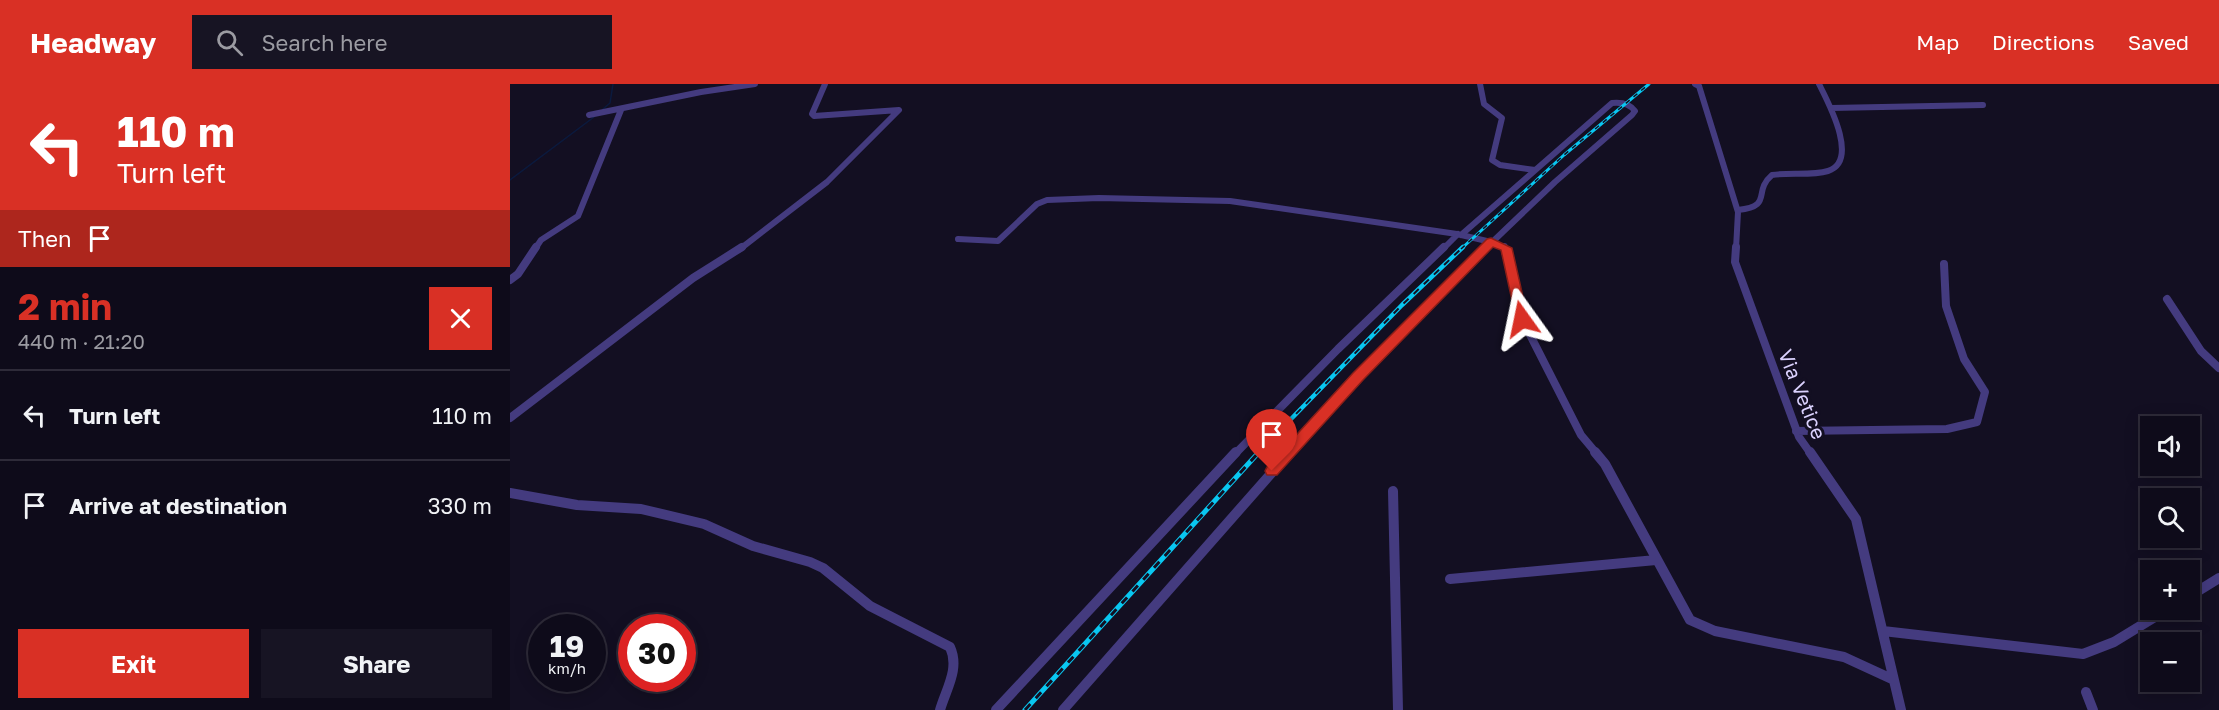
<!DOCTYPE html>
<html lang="en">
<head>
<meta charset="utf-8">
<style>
	body { margin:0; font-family:"Golos Text",sans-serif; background:#171423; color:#f1f3f6; height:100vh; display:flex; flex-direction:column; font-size:22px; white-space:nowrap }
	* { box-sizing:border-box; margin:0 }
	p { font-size:20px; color:#9b9ba2 }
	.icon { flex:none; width:33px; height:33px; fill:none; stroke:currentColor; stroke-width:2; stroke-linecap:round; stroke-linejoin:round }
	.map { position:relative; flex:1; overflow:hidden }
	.panel { display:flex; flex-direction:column; background:#0e0b1a; width:510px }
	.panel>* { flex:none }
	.banner { background:#d93025; color:#fff; overflow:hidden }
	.controls { position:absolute; left:1630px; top:332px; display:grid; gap:12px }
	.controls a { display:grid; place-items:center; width:60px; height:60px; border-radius:0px; background:#0e0b1a; box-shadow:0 3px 15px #0003,0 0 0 2px #2e2b39; font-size:30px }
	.speed { position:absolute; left:18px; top:530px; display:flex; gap:12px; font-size:30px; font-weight:700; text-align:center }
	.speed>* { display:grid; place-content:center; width:78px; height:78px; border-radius:50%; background:#0e0b1a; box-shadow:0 3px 15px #0003,0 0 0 2px #2e2b39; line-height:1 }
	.speed small { font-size:15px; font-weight:400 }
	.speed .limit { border:9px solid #d22; background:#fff; color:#111 }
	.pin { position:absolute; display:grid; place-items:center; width:51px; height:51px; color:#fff; margin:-62px -26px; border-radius:50% 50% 50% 0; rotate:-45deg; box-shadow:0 0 6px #0007 }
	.pin .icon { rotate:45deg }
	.me { position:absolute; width:66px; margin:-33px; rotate:348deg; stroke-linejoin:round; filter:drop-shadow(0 0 4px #0008) }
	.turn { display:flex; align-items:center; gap:21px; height:126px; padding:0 18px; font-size:27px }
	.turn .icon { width:78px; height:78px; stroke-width:2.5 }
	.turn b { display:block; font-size:42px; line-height:51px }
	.then { display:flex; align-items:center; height:57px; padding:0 18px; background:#0003; gap:12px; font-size:22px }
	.round { display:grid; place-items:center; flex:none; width:63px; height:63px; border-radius:0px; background:#171423 }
	.head { display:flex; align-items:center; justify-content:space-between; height:102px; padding:0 18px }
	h1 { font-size:36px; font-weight:700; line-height:45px; color:#d93025 }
	.action { display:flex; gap:12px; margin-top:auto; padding:12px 18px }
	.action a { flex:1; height:69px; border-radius:0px; background:#d93025; color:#fff; font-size:24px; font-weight:700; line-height:69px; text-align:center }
	.action a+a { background:#171423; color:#f1f3f6 }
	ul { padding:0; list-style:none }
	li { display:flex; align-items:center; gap:18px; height:90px; padding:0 18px; border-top:2px solid #2e2b39 }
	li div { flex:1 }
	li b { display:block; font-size:22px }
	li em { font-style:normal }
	header { display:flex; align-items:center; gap:36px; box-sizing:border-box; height:84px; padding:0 30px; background:#d93025; color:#fff }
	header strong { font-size:28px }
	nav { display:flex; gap:33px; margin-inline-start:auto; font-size:21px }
	.search { width:420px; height:54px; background:#171423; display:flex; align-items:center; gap:15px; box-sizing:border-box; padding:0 21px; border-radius:0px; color:#9b9ba2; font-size:22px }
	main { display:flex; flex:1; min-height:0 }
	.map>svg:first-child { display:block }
</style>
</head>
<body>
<header>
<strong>Headway</strong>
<div class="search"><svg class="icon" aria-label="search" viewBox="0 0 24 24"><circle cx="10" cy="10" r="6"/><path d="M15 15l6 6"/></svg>Search here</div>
<nav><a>Map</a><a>Directions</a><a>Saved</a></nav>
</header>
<main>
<section class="panel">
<div class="banner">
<div class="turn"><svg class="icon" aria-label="left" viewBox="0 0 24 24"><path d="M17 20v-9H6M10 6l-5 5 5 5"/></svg><div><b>110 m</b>Turn left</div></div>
<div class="then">Then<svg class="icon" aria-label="arrive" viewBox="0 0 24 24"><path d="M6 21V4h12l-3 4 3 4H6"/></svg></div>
</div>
<div class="head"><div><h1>2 min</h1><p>440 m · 21:20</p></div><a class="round" style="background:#d93025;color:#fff"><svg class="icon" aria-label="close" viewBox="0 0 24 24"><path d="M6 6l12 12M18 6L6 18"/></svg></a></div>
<ul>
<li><svg class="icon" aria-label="left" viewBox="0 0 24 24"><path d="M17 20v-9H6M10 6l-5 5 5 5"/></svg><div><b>Turn left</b></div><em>110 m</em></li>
<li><svg class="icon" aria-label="arrive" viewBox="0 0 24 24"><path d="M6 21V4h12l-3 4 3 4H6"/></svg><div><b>Arrive at destination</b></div><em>330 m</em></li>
</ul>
<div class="action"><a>Exit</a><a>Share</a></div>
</section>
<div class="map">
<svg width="1709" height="626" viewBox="0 0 1709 626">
	<rect width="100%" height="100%" fill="#130f22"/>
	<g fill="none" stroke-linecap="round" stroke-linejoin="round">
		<path stroke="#0b1a3e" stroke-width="1.5" d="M93 25 100 19 103 0
			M0 96 84 33"/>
		<path stroke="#443b7f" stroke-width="6" d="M970 0 974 20 992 34 982 76 990 81 1025 86
			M1185 0 1189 2 1228 128 1226 165
			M1321 24 1473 21
			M79 31 191 8 245 0
			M1228 126C1264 122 1242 108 1262 91 1280 88 1301 92 1318 87 1350 77 1318 18 1309 0
			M951 151 1102 19C1111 18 1119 19 1125 27L1122 31 1045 98 975 165
			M448 155 488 157 527 120 537 116 589 114 720 117 947 150 981 158 996 165
			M25 165 31 156 68 132 111 26
			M230 165 317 98 389 26 304 32 302 30 315 0
			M933 165 948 150"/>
		<path stroke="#443b7f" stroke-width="8" d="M994 163 1012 235 1071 351 1087 370
			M1226 163 1225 178 1289 353 1301 370
			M0 196 8 190 26 163
			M1657 215 1691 267 1709 284
			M0 334 183 194 232 163
			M1286 347 1437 345 1467 338 1475 308 1454 275 1436 222 1434 180
			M725 370 828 265 934 163
			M779 370 875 266 976 163"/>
		<path stroke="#443b7f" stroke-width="10" d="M1085 368 1095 380 1180 536 1205 547 1334 573 1384 596
			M1300 368 1346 435 1391 626
			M883 407 888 626
			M0 409 67 421 131 425 194 440 243 462 300 478 313 484 360 522 440 563C450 585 436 605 430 626
			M940 495 1146 476
			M1680 512 1709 494
			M1373 547 1573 570 1604 558 1658 525
			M1576 608 1583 626
			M486 626 726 368
			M553 626 780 368"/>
		<g stroke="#09c7f1" stroke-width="3">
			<path id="rail-far2" d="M951 165 1054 71 1139 0"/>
		</g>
		<g stroke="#09c7f1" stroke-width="4.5">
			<path id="rail-far1" d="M747 370 892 221 953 163"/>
		</g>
		<g stroke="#09c7f1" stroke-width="5">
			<path id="rail" d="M515 626 749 368"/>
		</g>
		<use href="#rail-far2" stroke="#130f22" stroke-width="1.5" stroke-dasharray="5" stroke-linecap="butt"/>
		<use href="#rail-far1" stroke="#130f22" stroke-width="2" stroke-dasharray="7" stroke-linecap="butt"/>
		<use href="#rail" stroke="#130f22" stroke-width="3" stroke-dasharray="8" stroke-linecap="butt"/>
	</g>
	<path fill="#d93025" stroke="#8d1f18" stroke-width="1.5" d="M981 154 1002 164 1018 235 1016 238H1008L1006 235 991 166 983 163 853 296 767 391H757L755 387 757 383 843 289 977 155Z"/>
	<g text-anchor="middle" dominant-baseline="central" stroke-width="6" stroke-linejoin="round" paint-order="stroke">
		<g font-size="20" fill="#dad1fd" stroke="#130f22">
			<text transform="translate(1293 310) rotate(68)">Via Vetice</text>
		</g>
	</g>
</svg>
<div class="controls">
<a><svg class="icon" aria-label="sound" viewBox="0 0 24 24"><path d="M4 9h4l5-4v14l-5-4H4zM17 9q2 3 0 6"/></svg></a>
<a><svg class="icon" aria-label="search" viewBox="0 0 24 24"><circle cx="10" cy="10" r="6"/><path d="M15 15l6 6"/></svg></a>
<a>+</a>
<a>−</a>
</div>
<div class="speed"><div>19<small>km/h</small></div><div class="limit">30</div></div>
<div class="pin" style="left:762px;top:387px;background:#d93025"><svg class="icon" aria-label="arrive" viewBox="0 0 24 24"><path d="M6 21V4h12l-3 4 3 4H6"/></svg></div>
<svg class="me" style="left:1012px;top:235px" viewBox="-20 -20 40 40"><path d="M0-17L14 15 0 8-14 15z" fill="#d93025" stroke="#fff" stroke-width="4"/></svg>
</div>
</main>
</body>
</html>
